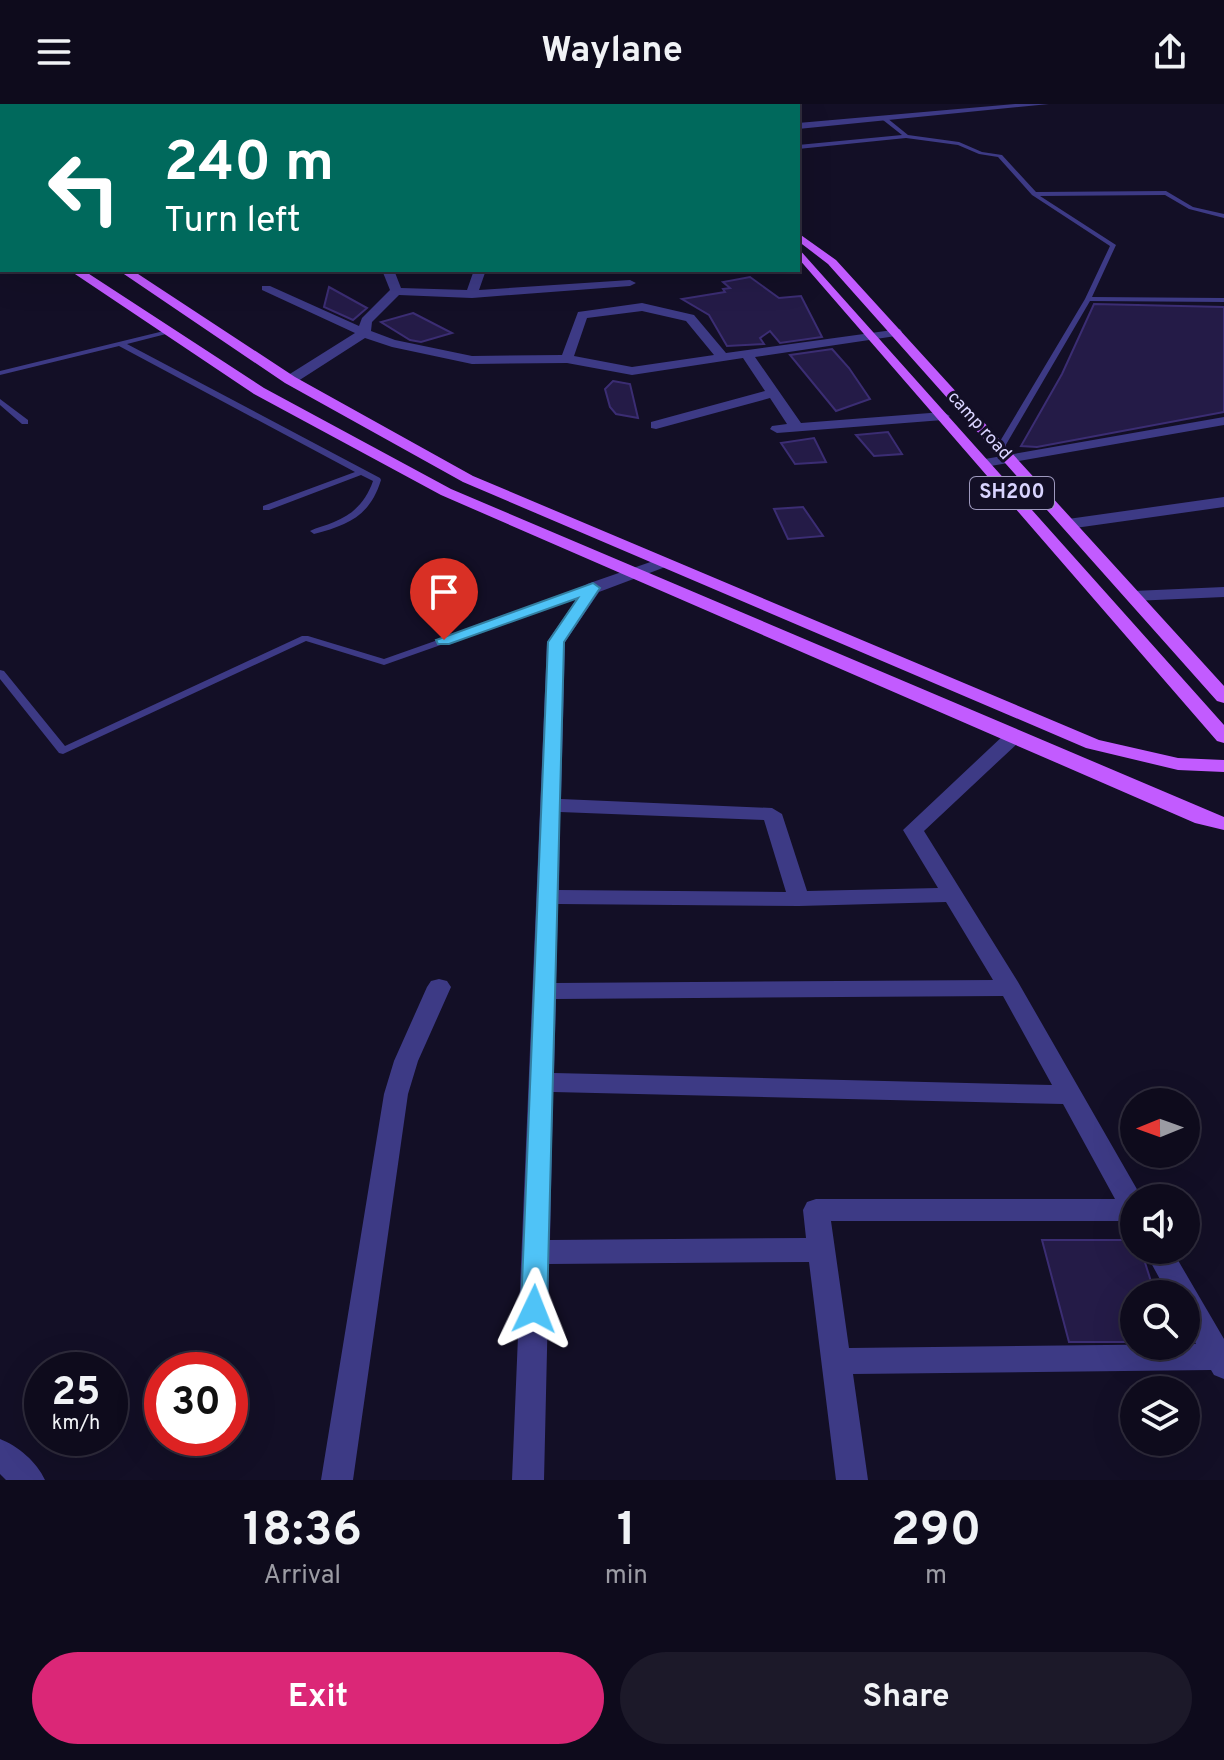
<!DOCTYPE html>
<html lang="en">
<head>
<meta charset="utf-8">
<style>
	body { margin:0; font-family:Overpass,sans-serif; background:#1c1929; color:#f1f3f6; height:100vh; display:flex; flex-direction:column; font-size:30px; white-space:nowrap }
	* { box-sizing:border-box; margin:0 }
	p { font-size:26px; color:#9b9ba3 }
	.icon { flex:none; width:44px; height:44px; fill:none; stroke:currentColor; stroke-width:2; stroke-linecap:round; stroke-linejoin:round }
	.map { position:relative; height:1376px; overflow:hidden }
	.sheet { display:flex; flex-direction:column; background:#0e0b1c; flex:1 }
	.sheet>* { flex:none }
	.top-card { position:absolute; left:0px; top:0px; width:800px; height:168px; box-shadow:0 8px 32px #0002,0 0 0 2px #2e2b3b; background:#00695c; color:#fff; overflow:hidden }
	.needle { width:52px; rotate:269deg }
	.fabs { position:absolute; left:1120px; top:984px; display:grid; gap:16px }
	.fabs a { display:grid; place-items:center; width:80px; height:80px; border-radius:50%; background:#0e0b1c; box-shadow:0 8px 32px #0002,0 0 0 2px #2e2b3b; font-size:40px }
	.speed { position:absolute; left:24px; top:1248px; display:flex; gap:16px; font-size:40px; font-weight:700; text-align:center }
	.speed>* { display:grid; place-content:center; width:104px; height:104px; border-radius:50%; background:#0e0b1c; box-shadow:0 8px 32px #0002,0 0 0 2px #2e2b3b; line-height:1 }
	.speed small { font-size:20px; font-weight:400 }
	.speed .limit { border:12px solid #d22; background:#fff; color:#111 }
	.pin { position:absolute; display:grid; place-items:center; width:68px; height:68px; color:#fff; margin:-82px -34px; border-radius:50% 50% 50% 0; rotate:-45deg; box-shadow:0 0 8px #0007 }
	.pin .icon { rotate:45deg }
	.me { position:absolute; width:88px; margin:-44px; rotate:2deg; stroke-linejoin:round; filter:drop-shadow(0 0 6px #0008) }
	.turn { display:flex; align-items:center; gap:28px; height:168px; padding:0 32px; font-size:36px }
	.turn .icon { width:104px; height:104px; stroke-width:2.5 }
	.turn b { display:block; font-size:56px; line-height:68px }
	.eta { display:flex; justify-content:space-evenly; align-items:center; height:136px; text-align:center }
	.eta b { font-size:48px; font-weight:700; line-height:56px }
	.button { display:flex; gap:16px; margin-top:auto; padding:16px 32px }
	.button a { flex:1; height:92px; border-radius:48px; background:#db2777; color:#fff; font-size:32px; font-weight:700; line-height:92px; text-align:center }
	.button a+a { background:#1c1929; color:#f1f3f6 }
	header { display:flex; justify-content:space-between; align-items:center; height:104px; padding:0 32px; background:#0e0b1c; font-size:36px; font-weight:700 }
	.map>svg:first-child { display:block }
</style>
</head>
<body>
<header><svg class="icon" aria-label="menu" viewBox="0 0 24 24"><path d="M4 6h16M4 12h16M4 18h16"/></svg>Waylane<svg class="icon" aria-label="share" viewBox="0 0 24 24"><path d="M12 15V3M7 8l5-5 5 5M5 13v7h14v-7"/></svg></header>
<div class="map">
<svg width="1224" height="1376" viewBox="0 0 1224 1376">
	<rect width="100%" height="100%" fill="#130f26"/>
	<path fill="#241b47" stroke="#3b2d73" stroke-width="2" d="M750 173 779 194 801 192 822 233 780 239 770 227 760 234 764 240 727 242 709 211 682 195 725 188 723 185 730 184 723 178Z
		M329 183 367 204 353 216 324 203Z
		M1094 200 1224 203V308L1037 343 1021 342 1062 270Z
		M413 209 452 229 421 238 410 236 381 218Z
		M832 245 849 264 870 295 836 307 790 251Z
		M613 277 630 280 638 314 616 310 610 303 605 285Z
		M888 328 902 350 874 352 856 331Z
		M814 334 826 358 795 360 781 339Z
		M803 403 823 432 788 435 774 405Z
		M1042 1136H1134V1146H1141L1155 1190H1134V1238H1069Z"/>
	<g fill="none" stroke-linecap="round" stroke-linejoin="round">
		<path fill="#3d3a85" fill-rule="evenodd" d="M0 10H2V12H0Z
			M883 14H887L908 31 959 38 982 48 1002 51 1036 88 1166 87 1193 103 1224 110V114L1189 105 1165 91 1040 92 1116 141 1092 193 1224 194V198L1090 197 1004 344 997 346 996 344 1085 195 1110 142 1032 91 998 53 979 50 958 41 906 34 798 45V41L902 31 883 16Z
			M168 226 171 228 170 229 127 240 380 374 381 376C370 412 348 421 314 430L310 427C317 423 326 422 334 418 354 410 366 397 373 377L361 371 269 406H263V402L355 368 119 242 0 271V267Z
			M0 295 28 316V320H22L0 301Z
			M593 481 596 482V486L384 561 306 537 63 650 59 649 0 575V566L4 567 65 642 302 532H308L384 555Z"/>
		<path fill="#3d3a85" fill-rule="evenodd" d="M484 0H492L493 2H485Z
			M1015 0H1049L798 25V19Z
			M382 166H394L401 184 467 186 474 166H486L479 186 630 176 636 179 630 182 472 194 399 191 372 218 371 227 395 236 472 252 562 251 578 208 642 199 694 211 726 249 900 225 902 228 896 232 755 253 801 319 943 308 950 312 943 316 777 329 770 325 772 322 787 320 770 294 656 325 651 324V318L765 287 743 254 632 271 567 259 472 260 392 243 365 234 295 279H285V273L355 229 262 186V182H270L359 222 362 214 390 186ZM642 207 686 217 714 251 632 263 574 252 587 214Z
			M1224 313V321L985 363 978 359 985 355Z
			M1224 393V403L1068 425 1060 420 1068 415Z
			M662 454 670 459 668 462 599 488 565 538 561 695 772 704 782 710 807 787 938 784 903 726 1006 629H1020L1023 633 1020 637 924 727 1018 878 1142 1094H1134V1117H831L849 1244 1196 1240 1186 1222V1190H1168L1144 1146H1172L1224 1235V1275L1214 1271 1211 1266 853 1270 868 1376H836L809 1158 549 1160 544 1376H512L547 538 587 480ZM560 708 764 716 786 788 559 786ZM946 798 993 876 556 879 558 800 799 802ZM1003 892 1052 981 554 969 556 895ZM553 988 1063 1000 1115 1095H816L807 1098 803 1106 806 1134 550 1136Z
			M1224 483V493L1133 497 1125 492 1133 487Z
			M439 875 447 877 451 883 418 957 408 990 353 1376H321L384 990 394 957 427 883 431 877Z
			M0 1335C18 1342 37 1358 45 1376H6L0 1370Z"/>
		<path fill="#c25bff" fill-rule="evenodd" d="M534 0H544L545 2H535Z
			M552 0H562L563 2H553Z
			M0 86H2V93H0Z
			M0 114H2V121H0Z
			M798 129 836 156 1224 582V599L1217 597 828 160 798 137Z
			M798 144 1224 621V639L1217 637 798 154Z
			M69 166H83L264 284 451 385 1224 713V726L1195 719 441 391 254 290Z
			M118 166H132L295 273 473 372 1099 636 1178 654 1224 656V668L1178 666 1086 644 463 378 285 279Z"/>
	</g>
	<path fill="#4fc3f7" stroke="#337fa1" stroke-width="2" d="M593 479 600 484 564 538 547 1205 543 1213 534 1216 525 1213 521 1205 548 538 578 494 449 540H438L436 536Z"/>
	<g text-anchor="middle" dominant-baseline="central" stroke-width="6" stroke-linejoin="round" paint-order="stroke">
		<g font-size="18" fill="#d9d4ff" stroke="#130f26">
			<text transform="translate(979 322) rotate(48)">camp road</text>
		</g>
		<rect fill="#130f26" stroke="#9e99be" stroke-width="2" x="970" y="373" width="84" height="32" rx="6"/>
		<g font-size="20" font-weight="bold" fill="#d9d4ff">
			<text x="1012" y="389">SH200</text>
		</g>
	</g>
</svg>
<div class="fabs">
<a><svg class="needle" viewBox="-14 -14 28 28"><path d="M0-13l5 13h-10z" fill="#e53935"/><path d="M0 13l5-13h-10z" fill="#9b9ba3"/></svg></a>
<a><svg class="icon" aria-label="sound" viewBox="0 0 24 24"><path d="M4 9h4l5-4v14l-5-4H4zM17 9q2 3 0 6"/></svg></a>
<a><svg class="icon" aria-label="search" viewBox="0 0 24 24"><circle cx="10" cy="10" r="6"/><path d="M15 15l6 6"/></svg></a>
<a><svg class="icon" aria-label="layers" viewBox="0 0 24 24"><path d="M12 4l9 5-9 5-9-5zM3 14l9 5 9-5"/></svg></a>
</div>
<div class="speed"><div>25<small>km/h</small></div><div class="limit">30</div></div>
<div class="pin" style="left:444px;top:536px;background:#d93025"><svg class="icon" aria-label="arrive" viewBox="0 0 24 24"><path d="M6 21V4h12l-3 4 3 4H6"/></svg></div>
<svg class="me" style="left:534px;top:1205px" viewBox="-20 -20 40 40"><path d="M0-17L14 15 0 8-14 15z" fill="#4fc3f7" stroke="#fff" stroke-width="4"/></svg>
<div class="top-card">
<div class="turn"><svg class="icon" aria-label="left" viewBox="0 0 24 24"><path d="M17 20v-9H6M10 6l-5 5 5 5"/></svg><div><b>240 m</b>Turn left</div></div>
</div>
</div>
<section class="sheet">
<div class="eta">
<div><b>18:36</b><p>Arrival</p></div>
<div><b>1</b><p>min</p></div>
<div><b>290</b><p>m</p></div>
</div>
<div class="button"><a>Exit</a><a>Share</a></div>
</section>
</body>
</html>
